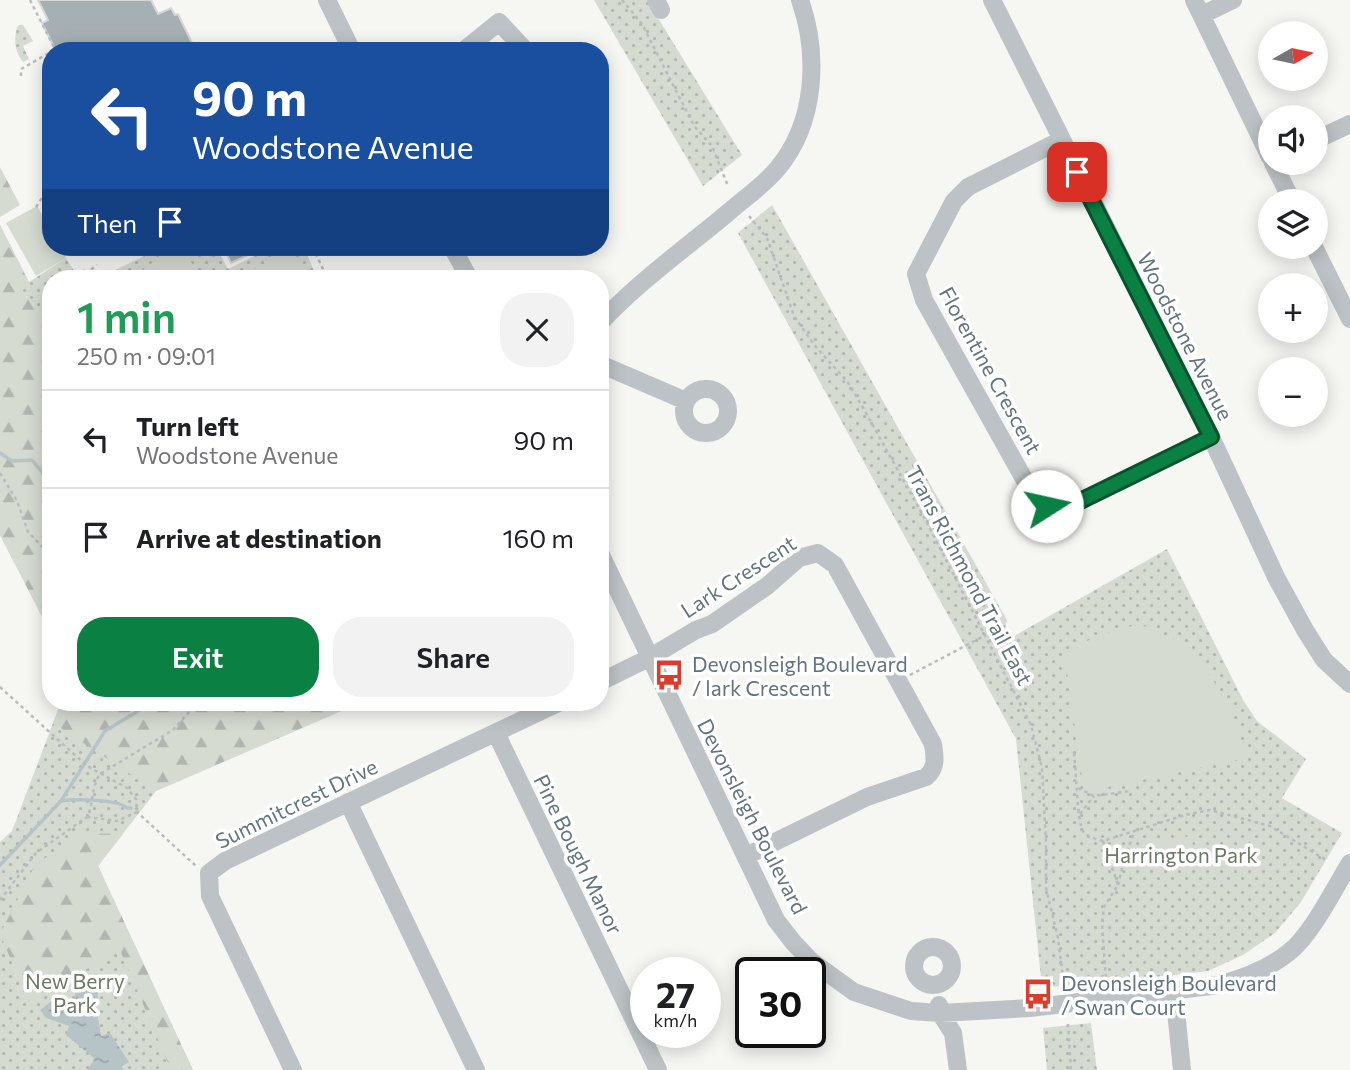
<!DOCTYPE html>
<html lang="en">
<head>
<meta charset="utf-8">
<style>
	body { margin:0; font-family:Commissioner,sans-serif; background:#f2f2f2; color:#202124; height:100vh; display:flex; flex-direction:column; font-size:26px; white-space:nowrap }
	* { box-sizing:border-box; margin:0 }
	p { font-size:23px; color:#757577 }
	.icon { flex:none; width:38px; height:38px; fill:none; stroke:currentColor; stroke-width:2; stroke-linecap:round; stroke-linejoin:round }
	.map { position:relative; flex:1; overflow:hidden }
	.sheet { position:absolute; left:42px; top:270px; width:567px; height:441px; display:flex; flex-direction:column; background:#fff; border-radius:28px; box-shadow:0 4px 18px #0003 }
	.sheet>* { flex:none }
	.guide { position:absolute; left:42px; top:42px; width:567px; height:214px; border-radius:28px; box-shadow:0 4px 18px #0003; background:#1a4fa0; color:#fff; overflow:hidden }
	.needle { width:46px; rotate:81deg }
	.tools { position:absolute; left:1258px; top:21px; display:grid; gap:14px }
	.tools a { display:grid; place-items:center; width:70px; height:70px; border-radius:50%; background:#fff; box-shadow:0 4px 18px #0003; font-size:35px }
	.speed { position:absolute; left:630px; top:957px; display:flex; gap:14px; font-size:35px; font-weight:700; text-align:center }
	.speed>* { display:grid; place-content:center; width:91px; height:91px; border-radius:50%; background:#fff; box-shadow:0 4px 18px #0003; line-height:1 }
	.speed small { font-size:18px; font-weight:400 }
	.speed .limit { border:4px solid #111; border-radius:10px; background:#fff; color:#111 }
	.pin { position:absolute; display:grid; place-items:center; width:60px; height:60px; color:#fff; margin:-30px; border-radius:14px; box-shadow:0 4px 10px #0006 }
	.me { position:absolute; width:77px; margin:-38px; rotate:80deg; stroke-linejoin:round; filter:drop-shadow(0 0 5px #0008) }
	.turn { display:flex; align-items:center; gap:24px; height:147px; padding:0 35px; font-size:32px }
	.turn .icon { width:91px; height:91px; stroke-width:2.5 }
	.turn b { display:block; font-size:49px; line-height:60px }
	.then { display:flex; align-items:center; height:66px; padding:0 35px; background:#0003; gap:14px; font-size:26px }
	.round { display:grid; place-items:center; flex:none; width:74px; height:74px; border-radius:28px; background:#f2f2f2 }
	.headline { display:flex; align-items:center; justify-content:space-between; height:119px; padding:0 35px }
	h1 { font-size:42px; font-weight:600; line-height:52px; color:#1e9e55 }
	.cta { display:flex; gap:14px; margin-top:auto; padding:14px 35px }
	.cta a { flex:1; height:80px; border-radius:28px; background:#0b8043; color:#fff; font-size:28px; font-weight:600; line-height:80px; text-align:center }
	.cta a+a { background:#f2f2f2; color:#202124 }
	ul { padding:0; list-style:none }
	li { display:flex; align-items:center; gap:21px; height:98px; padding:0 35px; border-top:2px solid #e0e0e0 }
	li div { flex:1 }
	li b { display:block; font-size:26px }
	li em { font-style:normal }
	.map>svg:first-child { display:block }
</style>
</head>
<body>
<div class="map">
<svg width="1350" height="1070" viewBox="0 0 1350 1070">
	<defs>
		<pattern id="grass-dots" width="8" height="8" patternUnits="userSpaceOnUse" patternTransform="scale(1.75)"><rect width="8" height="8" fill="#d6dbd2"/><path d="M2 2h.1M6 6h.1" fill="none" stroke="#b1b6b0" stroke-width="1.8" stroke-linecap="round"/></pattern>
		<pattern id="forest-firs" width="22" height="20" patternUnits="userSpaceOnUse" patternTransform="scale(1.75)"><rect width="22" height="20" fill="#d6dbd2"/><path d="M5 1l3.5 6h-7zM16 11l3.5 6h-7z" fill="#b1b6b0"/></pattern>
		<pattern id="water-ripples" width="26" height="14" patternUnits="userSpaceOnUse" patternTransform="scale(1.75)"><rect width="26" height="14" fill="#b6c4c7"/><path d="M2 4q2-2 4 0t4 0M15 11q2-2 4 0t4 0" fill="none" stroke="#97a4a7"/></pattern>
	</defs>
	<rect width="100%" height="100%" fill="#f6f6f3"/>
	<path fill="url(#grass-dots)" d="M594 0H647L742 155 703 186Z
		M19 25H23L33 41 23 46 29 59 23 62C14 49 14 42 17 27Z
		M772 205 1007 620 1002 643 1167 549 1243 700 1257 721 1306 759 1282 798 1342 833 1301 902 1275 933 1243 955 1208 971 1083 986 1042 987 1016 739 738 233Z
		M0 225 29 282 66 258 76 274 84 269 90 276 101 277 163 247H216L228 269 273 247H304L317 278H65L62 275 51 278V326L22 291 51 634 0 535Z
		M61 702H362L156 791 98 866 193 1070H0V842L12 831Z
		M1091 1023 1097 1070H1047L1043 1028Z"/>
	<path fill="url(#forest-firs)" d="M0 167 20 205 0 217Z
		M0 225 29 282 22 291 51 326V634L0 535Z
		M61 702H362L156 791 53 723Z
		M81 833 123 834 98 866 193 1070H171L120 950 29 1002 0 934 35 865Z"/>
	<path fill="#d6dbd2" d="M37 206 51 230V247H60L66 258 36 276 6 223Z
		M175 247H180L203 278H131Z
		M292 251 305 278H235Z
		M1139 624 1188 646 1227 700 1247 758 1084 792 1064 651 1103 634Z
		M1192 836 1194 866 1149 870 1146 841Z"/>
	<path fill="url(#water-ripples)" d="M98 990 97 1011 101 1036 110 1033 129 1062 122 1066 123 1070H87L95 1059 66 1035 69 1026 46 1018 40 1010 54 999 77 1003 74 991Z"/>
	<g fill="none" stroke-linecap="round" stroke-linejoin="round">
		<path stroke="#b6c4c7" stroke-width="3.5" d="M0 453 12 461 32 460 42 472 51 492
			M61 801C76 799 117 799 127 808H131
			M0 865 61 801 105 731 143 708 144 702"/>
	</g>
	<path fill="#a6b0b4" stroke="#d7d7d5" stroke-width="2" d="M38 0H151L158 14 171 8 175 15 178 14 194 47 186 51H56L42 23 48 20Z
		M232 247H246L250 254 231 263 225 250Z"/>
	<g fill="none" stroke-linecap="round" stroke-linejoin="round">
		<path stroke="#b9bcbe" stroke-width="2.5" stroke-dasharray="3.5 3.5" stroke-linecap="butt" d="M30 0 56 51
			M622 0 642 24 694 126 712 146 728 186
			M21 76V69L51 52
			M36 207 51 184
			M749 216 767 238 794 316 815 346 847 381 862 406 925 519 1031 725 1042 768 1046 843V888L1058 938 1064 985
			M225 247H228
			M313 247 327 278
			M80 278 97 265
			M0 473 17 501 28 532 51 556
			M910 675 984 636
			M0 687 87 766 127 788 136 799 137 812 196 866
			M1074 753C1076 768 1077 821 1083 831 1087 837 1096 839 1103 841L1185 815 1210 810 1270 826 1326 860
			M1078 788 1094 796 1131 791
			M1080 814 1094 796
			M87 817 117 821 137 812
			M1103 841 1118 885 1104 907 1102 923 1106 980
			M1118 885 1125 856 1135 831
			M0 900 36 853 87 817C94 803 91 787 100 774L173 730 198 702
			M1068 1024 1071 1070"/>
		<path stroke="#bcc2c5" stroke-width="18" d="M327 0 352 51
			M656 0 661 10
			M992 0 1211 437 1276 577 1305 630 1324 660 1350 684
			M1194 0 1270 157
			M1202 15 1233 0
			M463 51 499 22 526 51
			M1061 140 968 187 954 201 916 274 924 300 1028 486C1041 504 1048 512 1072 505L1211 437
			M1316 140 1350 124
			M1273 163 1292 201
			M452 247 469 278
			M1314 247 1350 319
			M600 323C639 281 686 248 730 211 746 197 764 185 778 168 816 122 819 54 800 0
			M600 364 686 401
			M684 411a22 22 0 1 1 44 0a22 22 0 1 1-44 0Z
			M600 553 776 920 793 942 811 961 854 992 911 1011 940 1013 1030 1008 1219 985C1244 978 1268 969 1288 953 1311 936 1334 889 1350 863
			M600 682 649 658 696 630 712 624 767 586 799 558 818 553 835 565 933 744C935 757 937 768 926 777L867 797 746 856
			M496 733 658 1070
			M348 802 476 1070
			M914 966a19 19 0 1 1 38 0a19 19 0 1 1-38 0Z
			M1174 992 1182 1070
			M939 1005 940 1013 953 1033 958 1070
			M293 1070 210 896 209 873 225 861 560 702"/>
	</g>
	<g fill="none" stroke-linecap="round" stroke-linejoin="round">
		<g stroke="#07532c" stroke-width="18">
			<path id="route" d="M1047 506 1060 508 1072 505 1211 437 1077 172"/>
		</g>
		<use href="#route" stroke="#0b8043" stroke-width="12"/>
	</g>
	<defs>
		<g id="bus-bare" transform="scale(2.415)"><path d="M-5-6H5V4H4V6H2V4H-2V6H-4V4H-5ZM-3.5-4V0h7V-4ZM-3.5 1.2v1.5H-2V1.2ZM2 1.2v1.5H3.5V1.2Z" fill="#df3a2a" stroke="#fff" stroke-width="2.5" paint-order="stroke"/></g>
	</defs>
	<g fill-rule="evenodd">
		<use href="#bus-bare" x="669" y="675"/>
		<use href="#bus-bare" x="1038" y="994"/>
	</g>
	<g text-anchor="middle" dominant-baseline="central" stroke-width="7" stroke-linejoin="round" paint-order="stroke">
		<g font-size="21" fill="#62757d" stroke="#fff">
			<text transform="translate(1186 336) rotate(63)">Woodstone Avenue</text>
			<text transform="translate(991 370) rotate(61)">Florentine Crescent</text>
			<text transform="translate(970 575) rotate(62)">Trans Richmond Trail East</text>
			<text transform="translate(738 576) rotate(-33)">Lark Crescent</text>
			<text transform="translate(296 803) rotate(-26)">Summitcrest Drive</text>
			<text transform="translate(753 816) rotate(63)">Devonsleigh Boulevard</text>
			<text transform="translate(579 854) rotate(64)">Pine Bough Manor</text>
		</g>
		<g font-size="21" fill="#62757d" stroke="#fff" text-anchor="start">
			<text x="692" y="663">Devonsleigh Boulevard<tspan x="692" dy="24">/ lark Crescent</tspan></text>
			<text x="1061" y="982">Devonsleigh Boulevard<tspan x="1061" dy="24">/ Swan Court</tspan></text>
		</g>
		<g font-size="21" fill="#6c7a64" stroke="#fff">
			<text x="1181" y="854">Harrington Park</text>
			<text x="75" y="980">New Berry<tspan x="75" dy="24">Park</tspan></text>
		</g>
	</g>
</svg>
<div class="tools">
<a><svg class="needle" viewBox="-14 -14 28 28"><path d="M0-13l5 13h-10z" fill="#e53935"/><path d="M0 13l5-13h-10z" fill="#757577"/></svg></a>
<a><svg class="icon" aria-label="sound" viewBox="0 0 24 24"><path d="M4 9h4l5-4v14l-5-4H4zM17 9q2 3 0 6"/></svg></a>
<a><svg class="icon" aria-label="layers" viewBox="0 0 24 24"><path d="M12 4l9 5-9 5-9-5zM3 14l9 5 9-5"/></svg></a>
<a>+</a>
<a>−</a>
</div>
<div class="speed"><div>27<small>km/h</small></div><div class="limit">30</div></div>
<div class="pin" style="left:1077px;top:172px;background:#d93025"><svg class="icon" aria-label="arrive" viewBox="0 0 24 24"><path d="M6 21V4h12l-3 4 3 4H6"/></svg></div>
<svg class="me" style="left:1047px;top:506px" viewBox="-20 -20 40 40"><circle r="19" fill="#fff"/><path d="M0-13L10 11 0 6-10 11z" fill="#0b8043"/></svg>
<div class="guide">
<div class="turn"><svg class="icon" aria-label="left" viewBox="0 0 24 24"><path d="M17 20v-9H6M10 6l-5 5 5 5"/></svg><div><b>90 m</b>Woodstone Avenue</div></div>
<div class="then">Then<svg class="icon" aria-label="arrive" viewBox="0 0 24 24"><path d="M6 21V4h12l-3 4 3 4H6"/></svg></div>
</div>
<section class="sheet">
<div class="headline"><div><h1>1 min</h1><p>250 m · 09:01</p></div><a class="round"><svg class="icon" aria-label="close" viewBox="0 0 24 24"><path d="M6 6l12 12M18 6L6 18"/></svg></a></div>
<ul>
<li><svg class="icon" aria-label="left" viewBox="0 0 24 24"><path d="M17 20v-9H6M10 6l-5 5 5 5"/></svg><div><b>Turn left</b><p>Woodstone Avenue</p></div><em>90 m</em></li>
<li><svg class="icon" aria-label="arrive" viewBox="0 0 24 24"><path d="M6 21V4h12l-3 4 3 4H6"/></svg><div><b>Arrive at destination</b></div><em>160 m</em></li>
</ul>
<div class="cta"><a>Exit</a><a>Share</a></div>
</section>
</div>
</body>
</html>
